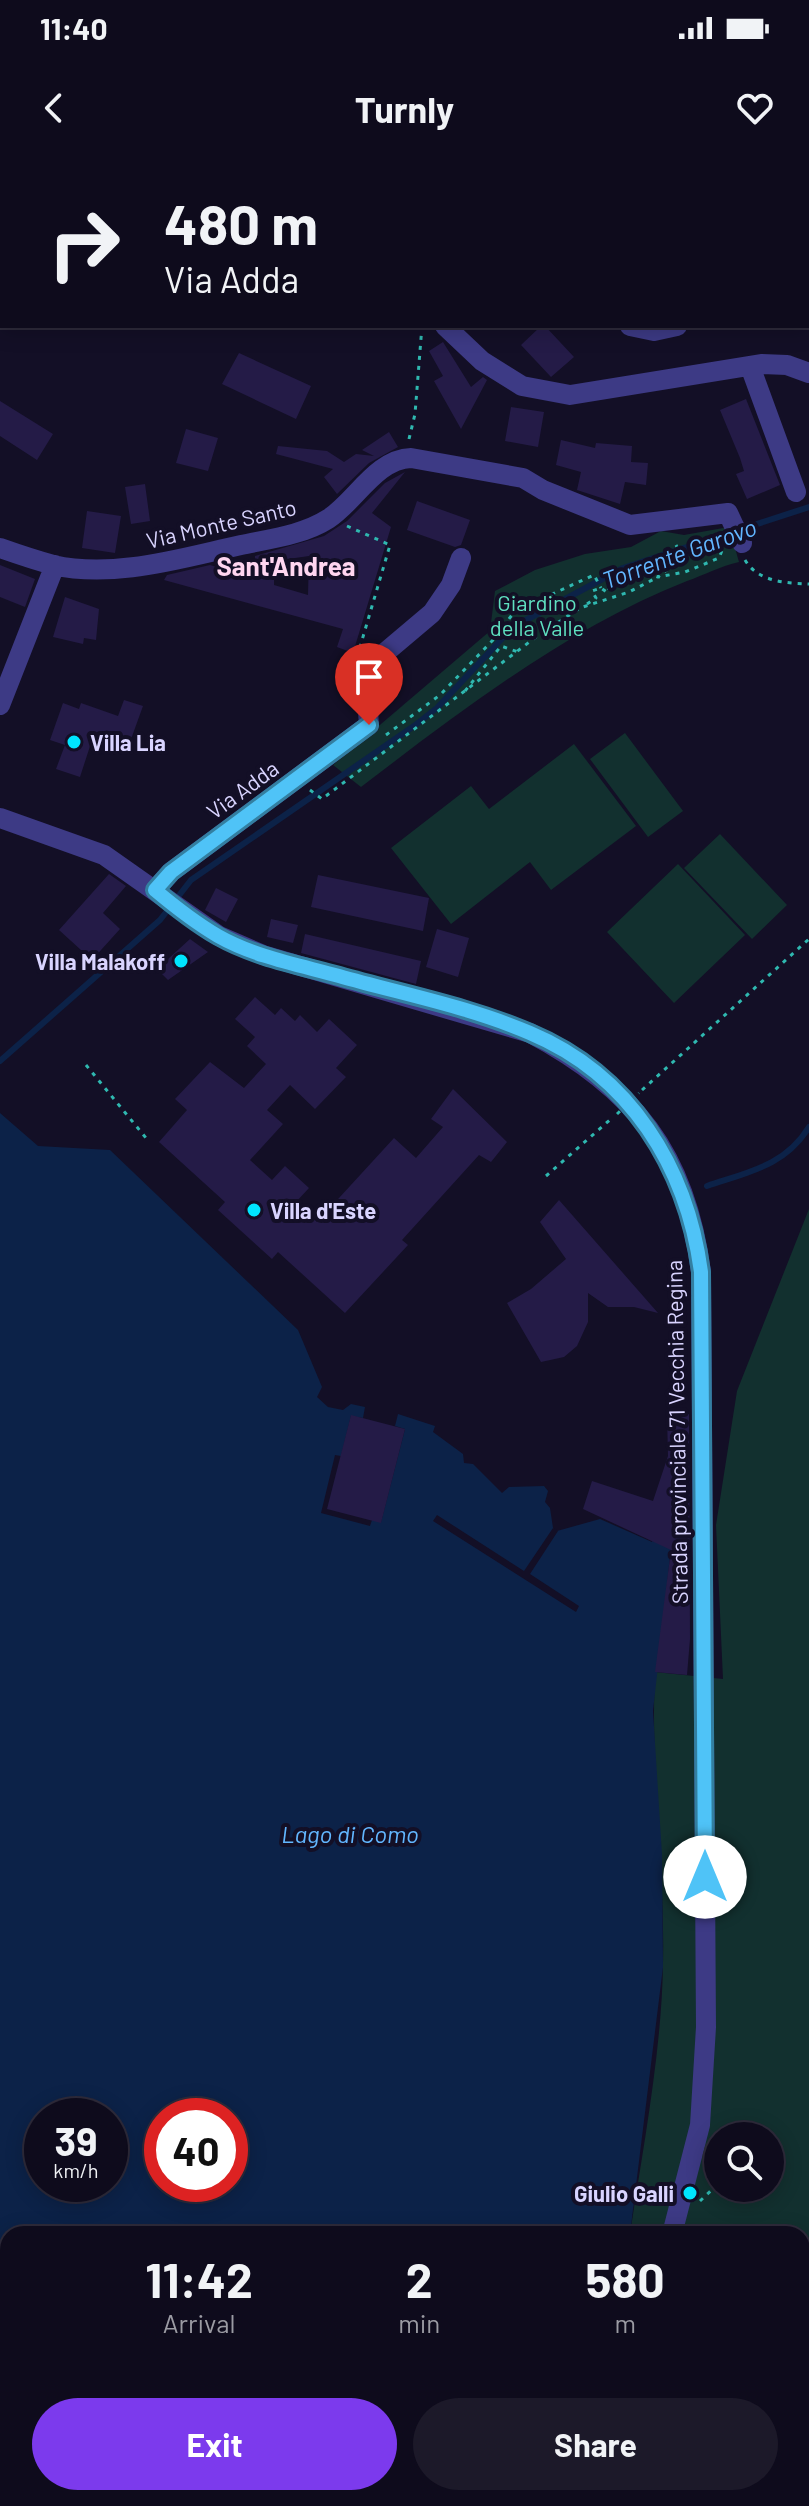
<!DOCTYPE html>
<html lang="en">
<head>
<meta charset="utf-8">
<style>
	body { margin:0; font-family:Barlow,sans-serif; background:#1c1929; color:#f1f3f6; height:100vh; display:flex; flex-direction:column; font-size:30px; white-space:nowrap }
	* { box-sizing:border-box; margin:0 }
	p { font-size:26px; color:#9b9ba3 }
	.icon { flex:none; width:44px; height:44px; fill:none; stroke:currentColor; stroke-width:2; stroke-linecap:round; stroke-linejoin:round }
	.map { position:relative; flex:1; overflow:hidden }
	.sheet { position:absolute; left:0px; top:2066px; width:810px; height:280px; display:flex; flex-direction:column; background:#0e0b1c; border-radius:24px 24px 0 0; box-shadow:0 4px 20px #0003,0 0 0 2px #2e2b3b }
	.sheet>* { flex:none }
	.top-card { position:absolute; left:0px; top:0px; width:810px; height:168px; box-shadow:0 4px 20px #0003,0 0 0 2px #2e2b3b; background:#0e0b1c; color:#f1f3f6; overflow:hidden }
	.fabs { position:absolute; left:704px; top:1962px; display:grid; gap:16px }
	.fabs a { display:grid; place-items:center; width:80px; height:80px; border-radius:50%; background:#0e0b1c; box-shadow:0 4px 20px #0003,0 0 0 2px #2e2b3b; font-size:40px }
	.speed { position:absolute; left:24px; top:1938px; display:flex; gap:16px; font-size:40px; font-weight:700; text-align:center }
	.speed>* { display:grid; place-content:center; width:104px; height:104px; border-radius:50%; background:#0e0b1c; box-shadow:0 4px 20px #0003,0 0 0 2px #2e2b3b; line-height:1 }
	.speed small { font-size:20px; font-weight:400 }
	.speed .limit { border:12px solid #d22; background:#fff; color:#111 }
	.pin { position:absolute; display:grid; place-items:center; width:68px; height:68px; color:#fff; margin:-82px -34px; border-radius:50% 50% 50% 0; rotate:-45deg; box-shadow:0 0 8px #0007 }
	.pin .icon { rotate:45deg }
	.me { position:absolute; width:88px; margin:-44px; rotate:0deg; stroke-linejoin:round; filter:drop-shadow(0 0 6px #0008) }
	.turn { display:flex; align-items:center; gap:28px; height:168px; padding:0 32px; font-size:36px }
	.turn .icon { width:104px; height:104px; stroke-width:2.5 }
	.turn b { display:block; font-size:56px; line-height:68px }
	.eta { display:flex; justify-content:space-evenly; align-items:center; height:136px; text-align:center }
	.eta b { font-size:48px; font-weight:700; line-height:56px }
	.button { display:flex; gap:16px; margin-top:auto; padding:16px 32px }
	.button a { flex:1; height:92px; border-radius:48px; background:#7c3aed; color:#fff; font-size:32px; font-weight:700; line-height:92px; text-align:center }
	.button a+a { background:#1c1929; color:#f1f3f6 }
	.status { display:flex; justify-content:space-between; align-items:center; height:56px; padding:0 40px; background:#0e0b1c; direction:ltr }
	.status svg { height:22px; fill:currentColor }
	header { display:flex; justify-content:space-between; align-items:center; height:104px; padding:0 32px; background:#0e0b1c; font-size:36px; font-weight:700 }
	.map>svg:first-child { display:block }
</style>
</head>
<body>
<div class="status"><b>11:40</b><svg viewBox="0 0 49 12"><path d="M0 12V9h3v3zM5 12V6h3v6zM10 12V3h3v9zM15 12V0h3v12zM26 1h20v11H26zM47 4h2v5h-2z"/></svg></div>
<header><svg class="icon" aria-label="back" viewBox="0 0 24 24"><path d="M15 5l-7 7 7 7"/></svg>Turnly<svg class="icon" aria-label="heart" viewBox="0 0 24 24"><path d="M12 20l-8-8c-3-5 5-10 8-4 3-6 11-1 8 4z"/></svg></header>
<div class="map">
<svg width="809" height="2346" viewBox="0 0 809 2346">
	<rect width="100%" height="100%" fill="#130f26"/>
	<path fill="#12302f" fill-rule="evenodd" d="M729 367 739 402C721 406 704 415 687 421 568 468 462 550 361 627L333 605 490 471 495 431 535 410 585 394 631 387 661 371 684 375Z
		M625 573 683 651 648 677 590 599Z
		M574 584 636 666 551 730 530 702 451 764 391 688 471 626 489 649Z
		M720 674 787 745 752 779 684 708Z
		M678 704 745 775 674 843 607 772Z
		M809 1049V2081L802 2095V2074H630C643 1988 662 1889 663 1803 665 1706 650 1609 655 1512L723 1519 716 1365 737 1231ZM718 1976H770V2028H718Z
		M499 2338H675L672 2346H488Z"/>
	<path fill="#0c2248" fill-rule="evenodd" d="M0 953 38 986 110 990 298 1170 322 1227 317 1237 328 1247 343 1250 351 1244 365 1247 363 1258 351 1256 341 1296 335 1295 321 1353 370 1366 372 1360 381 1362 405 1269 395 1266 398 1254 435 1266 433 1272 463 1294 464 1303 473 1304 502 1333 509 1327 544 1326 548 1331 545 1342 550 1348 553 1368 557 1371 600 1359 652 1382 661 1352 680 1360 670 1397 653 1551 662 1695 663 1807 630 2074H8V2338H499L488 2346H0ZM42 1956H110V2024H42ZM162 1956H230V2024H162Z"/>
	<path fill="#130f26" d="M437 1355 524 1411 553 1368 558 1371 530 1414 579 1446 576 1452 433 1361Z"/>
	<g fill="none" stroke-linecap="round" stroke-linejoin="round">
		<path stroke="#0c2248" stroke-width="6" d="M0 901 160 760 191 720 414 566 437 548 513 467 623 408 809 347
			M707 1026C748 1012 785 1006 809 967"/>
	</g>
	<path fill="#241b47" fill-rule="evenodd" d="M541 166H545L574 197 551 217 521 185Z
		M443 182 471 227 483 217 487 220 461 269 434 221 443 216 429 191Z
		M239 193 311 226 296 259 222 224Z
		M746 239 780 325 747 339 736 314 744 311 740 298 720 250Z
		M0 241 53 274 37 300 0 276Z
		M511 247 544 252 538 287 505 281Z
		M186 269 218 278 208 311 176 303Z
		M389 272 398 287 369 303 337 334 324 317 333 309 276 294 278 286 327 291 344 302 356 294 374 296 362 290Z
		M561 280 595 288 596 283 632 286 631 302 648 303 646 325 625 322 620 344 577 330 581 312 556 305Z
		M405 312 372 353 391 367 353 493 337 487 343 469 164 420 167 415 210 405 255 419V396L324 376 347 361 385 323ZM309 396 308 435 274 425V401Z
		M145 324 150 361 131 364 125 327Z
		M417 341 470 360 461 385 455 387 407 370Z
		M87 351 121 356 115 393 82 388Z
		M0 405 35 419 25 447 0 437Z
		M65 437 99 449 96 480 84 478 83 484 53 477Z
		M124 540 143 546 126 593 92 580 80 617 56 609 65 585 50 580 63 543 79 549 81 543 118 556Z
		M109 714 126 726 103 753 120 769 92 800 59 770Z
		M318 715 429 738 423 771 311 747Z
		M216 728 238 739 226 762 205 750Z
		M271 759 298 765 293 783 267 777Z
		M437 769 469 778 458 817 426 807Z
		M305 774 421 801 416 824 301 793Z
		M190 779 208 792 168 820 157 809Z
		M255 837 275 855 281 848 295 861 300 855 317 872 329 859 357 885 336 908 346 917 315 949 290 925 267 950 283 964 250 1000 272 1020 285 1006 309 1028 296 1042 317 1062 394 978 416 998 443 967 431 959 453 929 507 982 491 1002 479 995 402 1080 408 1085 345 1153 278 1092 272 1099 218 1050 225 1042 159 982 187 950 175 939 210 902 244 928 266 904 247 886 255 877 235 859Z
		M559 1040 658 1153 634 1147H608L588 1133V1162L577 1186 564 1197 541 1202 507 1143 531 1129 566 1099 540 1062Z
		M689 1254 690 1479 687 1515 655 1512 671 1390 583 1349 592 1321 653 1341 668 1296 667 1255Z
		M351 1255 405 1269 381 1363 327 1349Z"/>
	<g fill="none" stroke-linecap="round" stroke-linejoin="round">
		<path stroke="#312d47" stroke-width="24" stroke-dasharray="24 12" stroke-linecap="butt" d="M687 0 689 2"/>
		<path stroke="#2fb8b0" stroke-width="3" stroke-dasharray="4 6" stroke-linecap="butt" d="M409 279 415 254 422 166
			M347 366 390 385 360 487
			M676 385 680 393 669 399 679 400
			M722 386 679 400 658 417 685 412 719 398 723 388
			M745 400C758 422 786 423 809 424
			M648 411 668 407
			M587 444 596 438 592 431 601 428 608 433 611 419 635 409 658 417
			M465 531 501 486 518 492
			M386 575 440 535 493 480 515 451 594 415 601 428
			M310 630 322 639 536 477 580 448 629 432 658 417
			M86 905 146 978
			M642 930 809 779
			M546 1016 612 958
			M700 2041 718 2024"/>
		<path stroke="#3d3a85" stroke-width="20" d="M105 0V2
			M403 0V2
			M455 0 456 2
			M251 2 254 0
			M781 2 783 0
			M808 15 809 14
			M0 115 2 113
			M808 119H809
			M445 166 482 201 522 226 570 235 761 204 787 205 809 213
			M630 166 654 171 677 166
			M750 206 796 332
			M0 388C17 394 35 400 53 405 114 419 181 398 241 385 269 379 303 375 328 359 355 342 376 299 411 298L523 318 543 330 630 365 728 353 742 383
			M0 545 55 405
			M0 658 104 695 219 776 263 795 530 873C634 928 686 994 701 1112L706 1867 700 1965 672 2074
			M155 730 171 712 369 565 367 538 374 502 432 453 451 425 461 398
			M569 2346 574 2338"/>
		<path stroke="#2fb8b0" stroke-width="3" stroke-dasharray="4 6" stroke-linecap="butt" d="M617 954 639 933"/>
	</g>
	<g fill="none" stroke-linecap="round" stroke-linejoin="round">
		<g stroke="#337fa1" stroke-width="20">
			<path id="route" d="M369 565 171 712 155 730C174 746 196 763 218 776 255 797 299 805 339 816 402 834 470 847 530 873 630 915 687 1007 701 1112L705 1717"/>
		</g>
		<use href="#route" stroke="#4fc3f7" stroke-width="14"/>
	</g>
	<g fill="#00e5ff" stroke="#130f26" stroke-width="3">
		<circle cx="74" cy="582" r="8"/>
		<circle cx="181" cy="801" r="8"/>
		<circle cx="254" cy="1050" r="8"/>
		<circle cx="690" cy="2033" r="8"/>
	</g>
	<g text-anchor="middle" dominant-baseline="central" stroke-width="8" stroke-linejoin="round" paint-order="stroke">
		<g font-size="22" fill="#d9d4ff" stroke="#130f26">
			<text transform="translate(221 363) rotate(-13)">Via Monte Santo</text>
			<text transform="translate(242 629) rotate(-36)">Via Adda</text>
			<text transform="translate(676 1272) rotate(-91)">Strada provinciale 71 Vecchia Regina</text>
		</g>
		<g font-size="22" fill="#5fe0c0" stroke="#130f26">
			<text x="537" y="442">Giardino<tspan x="537" dy="25">della Valle</tspan></text>
		</g>
		<g font-size="22" font-weight="bold" fill="#d9d4ff" stroke="#130f26" text-anchor="start">
			<text x="90" y="582">Villa Lia</text>
			<text x="165" y="801" text-anchor="end">Villa Malakoff</text>
			<text x="270" y="1050">Villa d'Este</text>
			<text x="674" y="2033" text-anchor="end">Giulio Galli</text>
		</g>
		<g font-size="24" font-style="italic" fill="#62b6ff" stroke="#130f26">
			<text transform="translate(679 393) rotate(-20)">Torrente Garovo</text>
			<text x="350" y="1673">Lago di Como</text>
		</g>
		<g font-size="26" font-weight="bold" fill="#ffd6f0" stroke="#130f26">
			<text x="286" y="405">Sant'Andrea</text>
		</g>
	</g>
</svg>
<div class="fabs">
<a><svg class="icon" aria-label="search" viewBox="0 0 24 24"><circle cx="10" cy="10" r="6"/><path d="M15 15l6 6"/></svg></a>
</div>
<div class="speed"><div>39<small>km/h</small></div><div class="limit">40</div></div>
<div class="pin" style="left:369px;top:565px;background:#d93025"><svg class="icon" aria-label="arrive" viewBox="0 0 24 24"><path d="M6 21V4h12l-3 4 3 4H6"/></svg></div>
<svg class="me" style="left:705px;top:1717px" viewBox="-20 -20 40 40"><circle r="19" fill="#fff"/><path d="M0-13L10 11 0 6-10 11z" fill="#4fc3f7"/></svg>
<div class="top-card">
<div class="turn"><svg class="icon" aria-label="right" viewBox="0 0 24 24"><path d="M7 20v-9h11M14 6l5 5-5 5"/></svg><div><b>480 m</b>Via Adda</div></div>
</div>
<section class="sheet">
<div class="eta">
<div><b>11:42</b><p>Arrival</p></div>
<div><b>2</b><p>min</p></div>
<div><b>580</b><p>m</p></div>
</div>
<div class="button"><a>Exit</a><a>Share</a></div>
</section>
</div>
</body>
</html>
